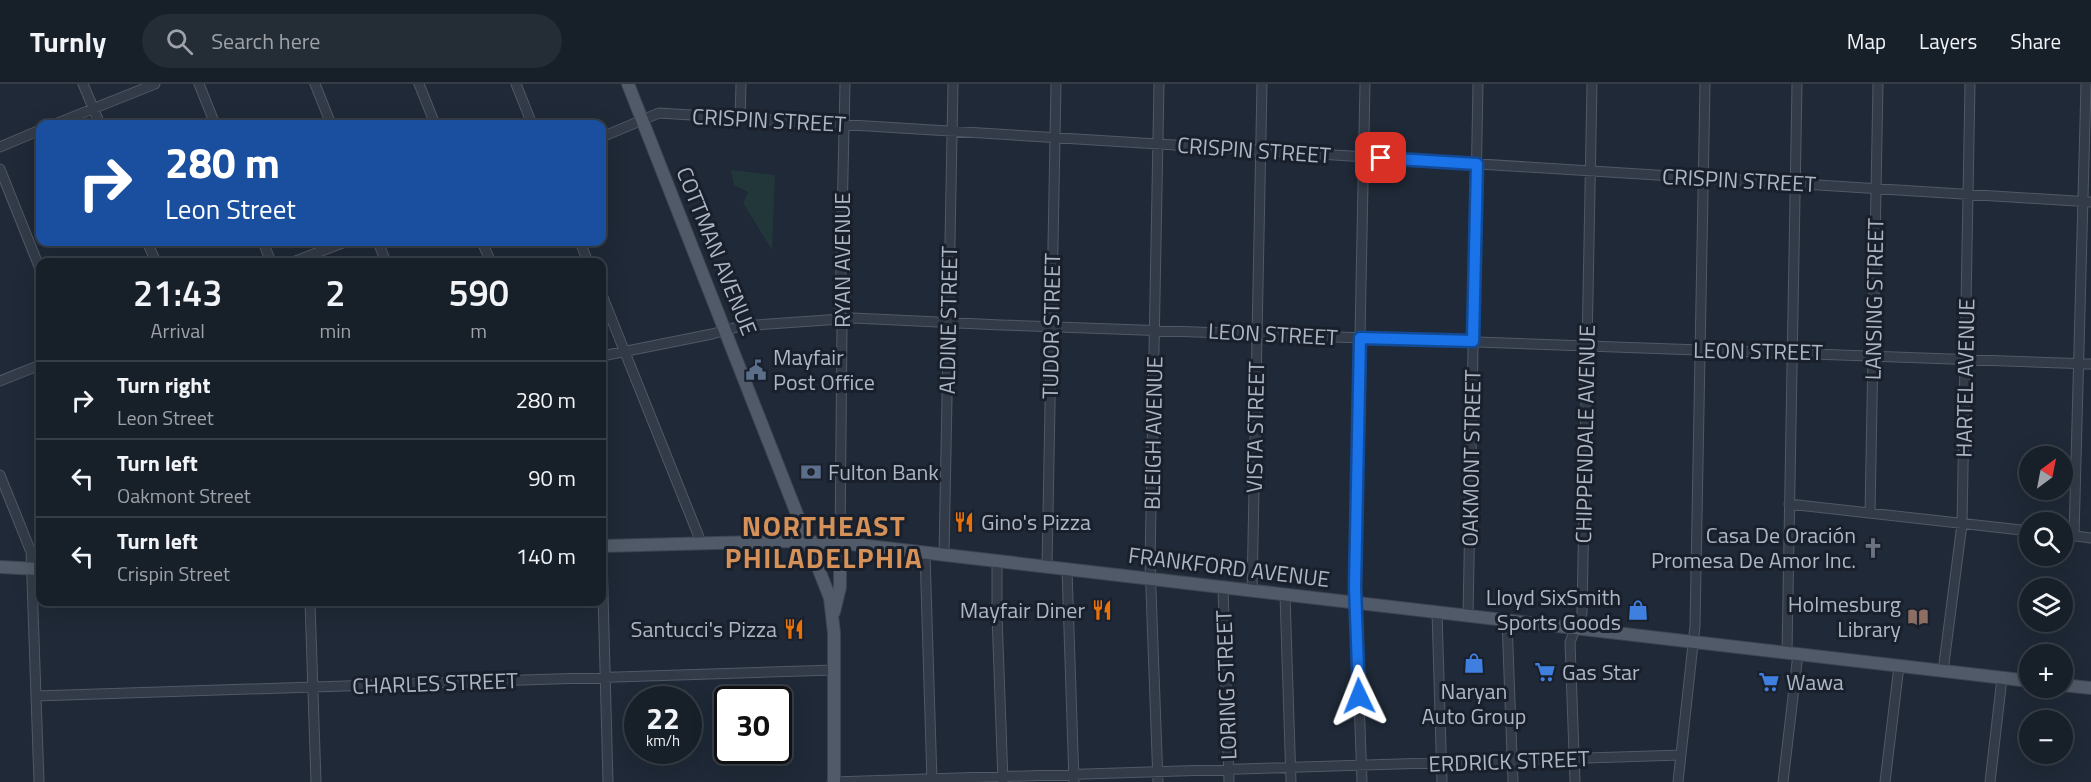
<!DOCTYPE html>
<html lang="en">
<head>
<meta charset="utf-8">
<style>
	body { margin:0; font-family:"Titillium Web",sans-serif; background:#242c35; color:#f1f3f6; height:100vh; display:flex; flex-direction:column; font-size:22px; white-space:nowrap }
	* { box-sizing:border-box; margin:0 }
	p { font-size:20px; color:#9ea2a8 }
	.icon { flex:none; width:33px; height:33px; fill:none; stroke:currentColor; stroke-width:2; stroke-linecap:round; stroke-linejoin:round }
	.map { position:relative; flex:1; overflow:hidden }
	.details { position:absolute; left:36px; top:174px; width:570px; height:348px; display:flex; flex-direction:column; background:#171f29; border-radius:12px; box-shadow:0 6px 24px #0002,0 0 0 2px #363d46 }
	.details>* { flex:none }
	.guide { position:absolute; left:36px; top:36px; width:570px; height:126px; border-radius:12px; box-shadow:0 6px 24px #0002,0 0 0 2px #363d46; background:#1a4fa0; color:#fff; overflow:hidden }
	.needle { width:39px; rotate:32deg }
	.fabs { position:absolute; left:2019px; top:362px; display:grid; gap:12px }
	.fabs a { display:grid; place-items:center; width:54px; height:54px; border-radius:50%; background:#171f29; box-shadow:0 6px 24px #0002,0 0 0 2px #363d46; font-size:30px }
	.speed { position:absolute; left:624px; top:602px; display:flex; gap:12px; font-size:30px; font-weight:700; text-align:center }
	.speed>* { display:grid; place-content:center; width:78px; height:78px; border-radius:50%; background:#171f29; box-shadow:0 6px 24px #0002,0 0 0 2px #363d46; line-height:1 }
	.speed small { font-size:15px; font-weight:400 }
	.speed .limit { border:3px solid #111; border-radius:9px; background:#fff; color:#111 }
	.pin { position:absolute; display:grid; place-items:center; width:51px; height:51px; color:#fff; margin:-26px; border-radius:12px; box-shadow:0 3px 9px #0006 }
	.me { position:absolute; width:66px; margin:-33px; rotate:358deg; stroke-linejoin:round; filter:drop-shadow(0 0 4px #0008) }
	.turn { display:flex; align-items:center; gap:21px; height:126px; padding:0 30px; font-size:27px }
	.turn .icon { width:78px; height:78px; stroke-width:2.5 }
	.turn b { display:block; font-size:42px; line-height:51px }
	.eta { display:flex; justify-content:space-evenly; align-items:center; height:102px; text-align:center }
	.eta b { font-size:36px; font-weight:600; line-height:42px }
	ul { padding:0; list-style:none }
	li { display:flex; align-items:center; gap:18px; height:78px; padding:0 30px; border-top:2px solid #363d46 }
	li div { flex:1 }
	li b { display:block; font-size:22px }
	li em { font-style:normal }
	header { display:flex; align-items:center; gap:36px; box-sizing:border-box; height:84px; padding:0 30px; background:#171f29; border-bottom:2px solid #363d46 }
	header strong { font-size:28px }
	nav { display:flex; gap:33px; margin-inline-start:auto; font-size:21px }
	.search { width:420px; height:54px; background:#242c35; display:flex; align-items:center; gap:15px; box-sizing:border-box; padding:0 21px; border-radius:33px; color:#9ea2a8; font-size:22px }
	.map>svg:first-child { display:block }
</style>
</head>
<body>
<header>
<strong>Turnly</strong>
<div class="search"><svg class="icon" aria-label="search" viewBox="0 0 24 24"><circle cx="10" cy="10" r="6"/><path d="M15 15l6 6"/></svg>Search here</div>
<nav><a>Map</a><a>Layers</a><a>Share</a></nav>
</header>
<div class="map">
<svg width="2091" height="698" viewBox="0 0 2091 698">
	<rect width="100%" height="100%" fill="#1f2937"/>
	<path fill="#22373a" d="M731 86 775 91 772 166 743 119 748 108 734 101Z"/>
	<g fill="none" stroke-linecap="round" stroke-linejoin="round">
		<g stroke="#505966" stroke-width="11">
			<path id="minor" d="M83 0 100 40
				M199 0 215 40
				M315 0 331 40
				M419 0 435 40
				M516 0 532 40
				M740 35 741 0
				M55 40 155 0
				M602 53 659 29 2091 118
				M0 63 40 46
				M0 85 40 185
				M147 158 156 178
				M263 158 271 178
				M378 158 386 178
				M482 158 491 178
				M580 158 588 178
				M293 178 345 158
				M602 211 701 458
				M602 272 712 250 741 242 827 236 853 234 1001 241 2091 280
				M0 297 40 281
				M0 391 31 468 39 698
				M1789 420 2030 447
				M1870 429 1878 0
				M2062 450 2091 454
				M2074 452 2086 0
				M840 459 842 244 840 227 845 0
				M925 469 932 698
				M944 471 953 0
				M602 473 608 698
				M997 478V531L1003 698
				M1047 483 1056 0
				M1067 485 1074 698
				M1223 503 1229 698
				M1252 507 1262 0
				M1285 511 1291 698
				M310 518 316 698
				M1437 528 1442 698
				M1468 532 1478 0
				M1507 536 1513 698
				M1787 569 1797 0
				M1943 587 1962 440 1970 0
				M36 612 834 586
				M832 698 1681 671
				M1158 698 1150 479 1159 0
				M1362 698 1355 503 1365 0
				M1575 698 1570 558 1582 529 1592 0
				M1678 698 1695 542 1705 0
				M1783 698 1798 570
				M1885 698 1899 582
				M1990 698 2002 594"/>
		</g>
		<g stroke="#3c4451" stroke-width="14">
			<path id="major" d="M628 0 830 514 834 549V698
				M602 462 793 457 851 460 2030 597
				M0 483 40 485
				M834 528 840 503V459
				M2062 601 2091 604"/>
		</g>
		<use href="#minor" stroke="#333b48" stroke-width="9"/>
		<use href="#major" stroke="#515a68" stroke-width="12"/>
	</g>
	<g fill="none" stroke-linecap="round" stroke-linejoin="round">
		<g stroke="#114b97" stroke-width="15">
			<path id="route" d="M1359 612 1355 503 1360 254 1473 257 1477 80 1381 74"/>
		</g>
		<use href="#route" stroke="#1a73e8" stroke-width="10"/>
	</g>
	<defs>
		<g id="civic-bare" transform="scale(1.62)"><path d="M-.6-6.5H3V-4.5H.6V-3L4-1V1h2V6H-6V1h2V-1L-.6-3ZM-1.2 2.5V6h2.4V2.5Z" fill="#5c6f8a" stroke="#19202c" stroke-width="2.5" paint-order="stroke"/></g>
		<g id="bank-bare" transform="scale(1.62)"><path d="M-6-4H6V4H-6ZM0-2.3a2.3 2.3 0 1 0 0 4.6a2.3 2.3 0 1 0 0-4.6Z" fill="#5c6f8a" stroke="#19202c" stroke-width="2.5" paint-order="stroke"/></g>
		<g id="restaurant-bare" transform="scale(1.62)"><path d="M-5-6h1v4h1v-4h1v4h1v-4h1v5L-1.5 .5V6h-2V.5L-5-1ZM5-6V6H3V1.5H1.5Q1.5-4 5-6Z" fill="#e8710a" stroke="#19202c" stroke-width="2.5" paint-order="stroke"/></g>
		<g id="church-bare" transform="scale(1.62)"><path d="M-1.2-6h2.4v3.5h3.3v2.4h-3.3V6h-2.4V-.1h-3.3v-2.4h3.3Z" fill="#6b7280" stroke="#19202c" stroke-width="2.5" paint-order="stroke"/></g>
		<g id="shop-bare" transform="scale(1.62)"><path d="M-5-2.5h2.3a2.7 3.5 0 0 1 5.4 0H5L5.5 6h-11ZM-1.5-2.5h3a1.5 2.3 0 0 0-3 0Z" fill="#3f7fe0" stroke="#19202c" stroke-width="2.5" paint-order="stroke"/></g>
		<g id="library-bare" transform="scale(1.62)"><path d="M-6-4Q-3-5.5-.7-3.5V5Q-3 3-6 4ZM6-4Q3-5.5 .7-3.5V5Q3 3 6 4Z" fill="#8d6e63" stroke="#19202c" stroke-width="2.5" paint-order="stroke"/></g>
		<g id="supermarket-bare" transform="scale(1.62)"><path d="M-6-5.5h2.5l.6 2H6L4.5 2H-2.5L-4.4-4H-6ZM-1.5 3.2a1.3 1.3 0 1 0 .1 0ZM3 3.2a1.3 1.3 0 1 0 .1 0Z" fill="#3f7fe0" stroke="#19202c" stroke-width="2.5" paint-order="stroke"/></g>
	</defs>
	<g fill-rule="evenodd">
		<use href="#civic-bare" x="756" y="286"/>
		<use href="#bank-bare" x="811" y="388"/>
		<use href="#restaurant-bare" x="964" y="438"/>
		<use href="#church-bare" x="1873" y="464"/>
		<use href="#restaurant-bare" x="1102" y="526"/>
		<use href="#shop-bare" x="1638" y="526"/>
		<use href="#library-bare" x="1918" y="533"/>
		<use href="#restaurant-bare" x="794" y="545"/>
		<use href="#shop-bare" x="1474" y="579"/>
		<use href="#supermarket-bare" x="1545" y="588"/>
		<use href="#supermarket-bare" x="1769" y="598"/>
	</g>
	<g text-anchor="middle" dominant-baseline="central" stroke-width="6" stroke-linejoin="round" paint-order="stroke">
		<g font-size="22" fill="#adb6c5" stroke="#19202c">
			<text transform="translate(769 36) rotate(3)">CRISPIN STREET</text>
			<text transform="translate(1254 66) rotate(4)">CRISPIN STREET</text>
			<text transform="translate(1739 96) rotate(3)">CRISPIN STREET</text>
			<text transform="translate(717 167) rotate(68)">COTTMAN AVENUE</text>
			<text transform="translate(842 176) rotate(-90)">RYAN AVENUE</text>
			<text transform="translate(1874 215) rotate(-89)">LANSING STREET</text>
			<text transform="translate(948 236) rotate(-89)">ALDINE STREET</text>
			<text transform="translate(1051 242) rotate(-89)">TUDOR STREET</text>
			<text transform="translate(1273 250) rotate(3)">LEON STREET</text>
			<text transform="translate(1758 267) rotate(1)">LEON STREET</text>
			<text transform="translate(1965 294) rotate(-89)">HARTEL AVENUE</text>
			<text transform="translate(1255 343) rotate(-89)">VISTA STREET</text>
			<text transform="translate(1153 349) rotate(-89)">BLEIGH AVENUE</text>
			<text transform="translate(1585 350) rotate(-89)">CHIPPENDALE AVENUE</text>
			<text transform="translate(1471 374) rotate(-89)">OAKMONT STREET</text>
			<text transform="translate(1229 483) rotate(7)">FRANKFORD AVENUE</text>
			<text transform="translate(435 599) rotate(-2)">CHARLES STREET</text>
			<text transform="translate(1226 601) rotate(-92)">LORING STREET</text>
			<text transform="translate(1509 677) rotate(-2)">ERDRICK STREET</text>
		</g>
		<g font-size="22" fill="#adb6c5" stroke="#19202c" text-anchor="start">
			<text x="773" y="273">Mayfair<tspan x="773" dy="25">Post Office</tspan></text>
			<text x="828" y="388">Fulton Bank</text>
			<text x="981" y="438">Gino's Pizza</text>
			<text x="1856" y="451" text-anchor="end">Casa De Oración<tspan x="1856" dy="25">Promesa De Amor Inc.</tspan></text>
			<text x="1621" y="513" text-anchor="end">Lloyd SixSmith<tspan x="1621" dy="25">Sports Goods</tspan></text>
			<text x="1901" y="520" text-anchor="end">Holmesburg<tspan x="1901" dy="25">Library</tspan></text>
			<text x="1085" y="526" text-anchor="end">Mayfair Diner</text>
			<text x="777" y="545" text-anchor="end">Santucci's Pizza</text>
			<text x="1562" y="588">Gas Star</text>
			<text x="1786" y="598">Wawa</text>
			<text x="1474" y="607" text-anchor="middle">Naryan<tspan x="1474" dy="25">Auto Group</tspan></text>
		</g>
		<g font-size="28" font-weight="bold" letter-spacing="1.5" fill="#d59158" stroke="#19202c">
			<text x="824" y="441">NORTHEAST<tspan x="824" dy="32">PHILADELPHIA</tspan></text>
		</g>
	</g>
</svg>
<div class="fabs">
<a><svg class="needle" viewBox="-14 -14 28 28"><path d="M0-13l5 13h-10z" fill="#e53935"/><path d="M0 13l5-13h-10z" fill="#9ea2a8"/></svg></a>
<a><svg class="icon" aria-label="search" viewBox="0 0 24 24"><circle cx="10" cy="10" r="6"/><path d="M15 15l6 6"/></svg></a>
<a><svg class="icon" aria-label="layers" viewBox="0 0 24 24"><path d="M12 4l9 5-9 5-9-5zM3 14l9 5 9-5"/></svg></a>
<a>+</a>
<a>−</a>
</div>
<div class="speed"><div>22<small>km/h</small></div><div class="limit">30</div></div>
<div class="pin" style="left:1381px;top:74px;background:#d93025"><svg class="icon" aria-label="arrive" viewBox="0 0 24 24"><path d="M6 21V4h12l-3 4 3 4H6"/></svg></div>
<svg class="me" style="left:1359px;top:612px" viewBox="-20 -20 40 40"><path d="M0-17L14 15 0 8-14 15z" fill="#1a73e8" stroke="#fff" stroke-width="4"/></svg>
<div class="guide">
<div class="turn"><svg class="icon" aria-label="right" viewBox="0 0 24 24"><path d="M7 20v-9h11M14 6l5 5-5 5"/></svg><div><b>280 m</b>Leon Street</div></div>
</div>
<section class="details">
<div class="eta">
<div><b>21:43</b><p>Arrival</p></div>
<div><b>2</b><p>min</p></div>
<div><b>590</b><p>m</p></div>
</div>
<ul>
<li><svg class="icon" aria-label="right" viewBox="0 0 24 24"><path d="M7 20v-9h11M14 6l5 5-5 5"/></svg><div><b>Turn right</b><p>Leon Street</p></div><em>280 m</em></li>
<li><svg class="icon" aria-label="left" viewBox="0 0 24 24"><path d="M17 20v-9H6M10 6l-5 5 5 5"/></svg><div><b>Turn left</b><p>Oakmont Street</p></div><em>90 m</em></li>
<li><svg class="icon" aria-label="left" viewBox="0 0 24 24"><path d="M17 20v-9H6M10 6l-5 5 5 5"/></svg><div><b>Turn left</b><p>Crispin Street</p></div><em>140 m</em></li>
</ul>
</section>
</div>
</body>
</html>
